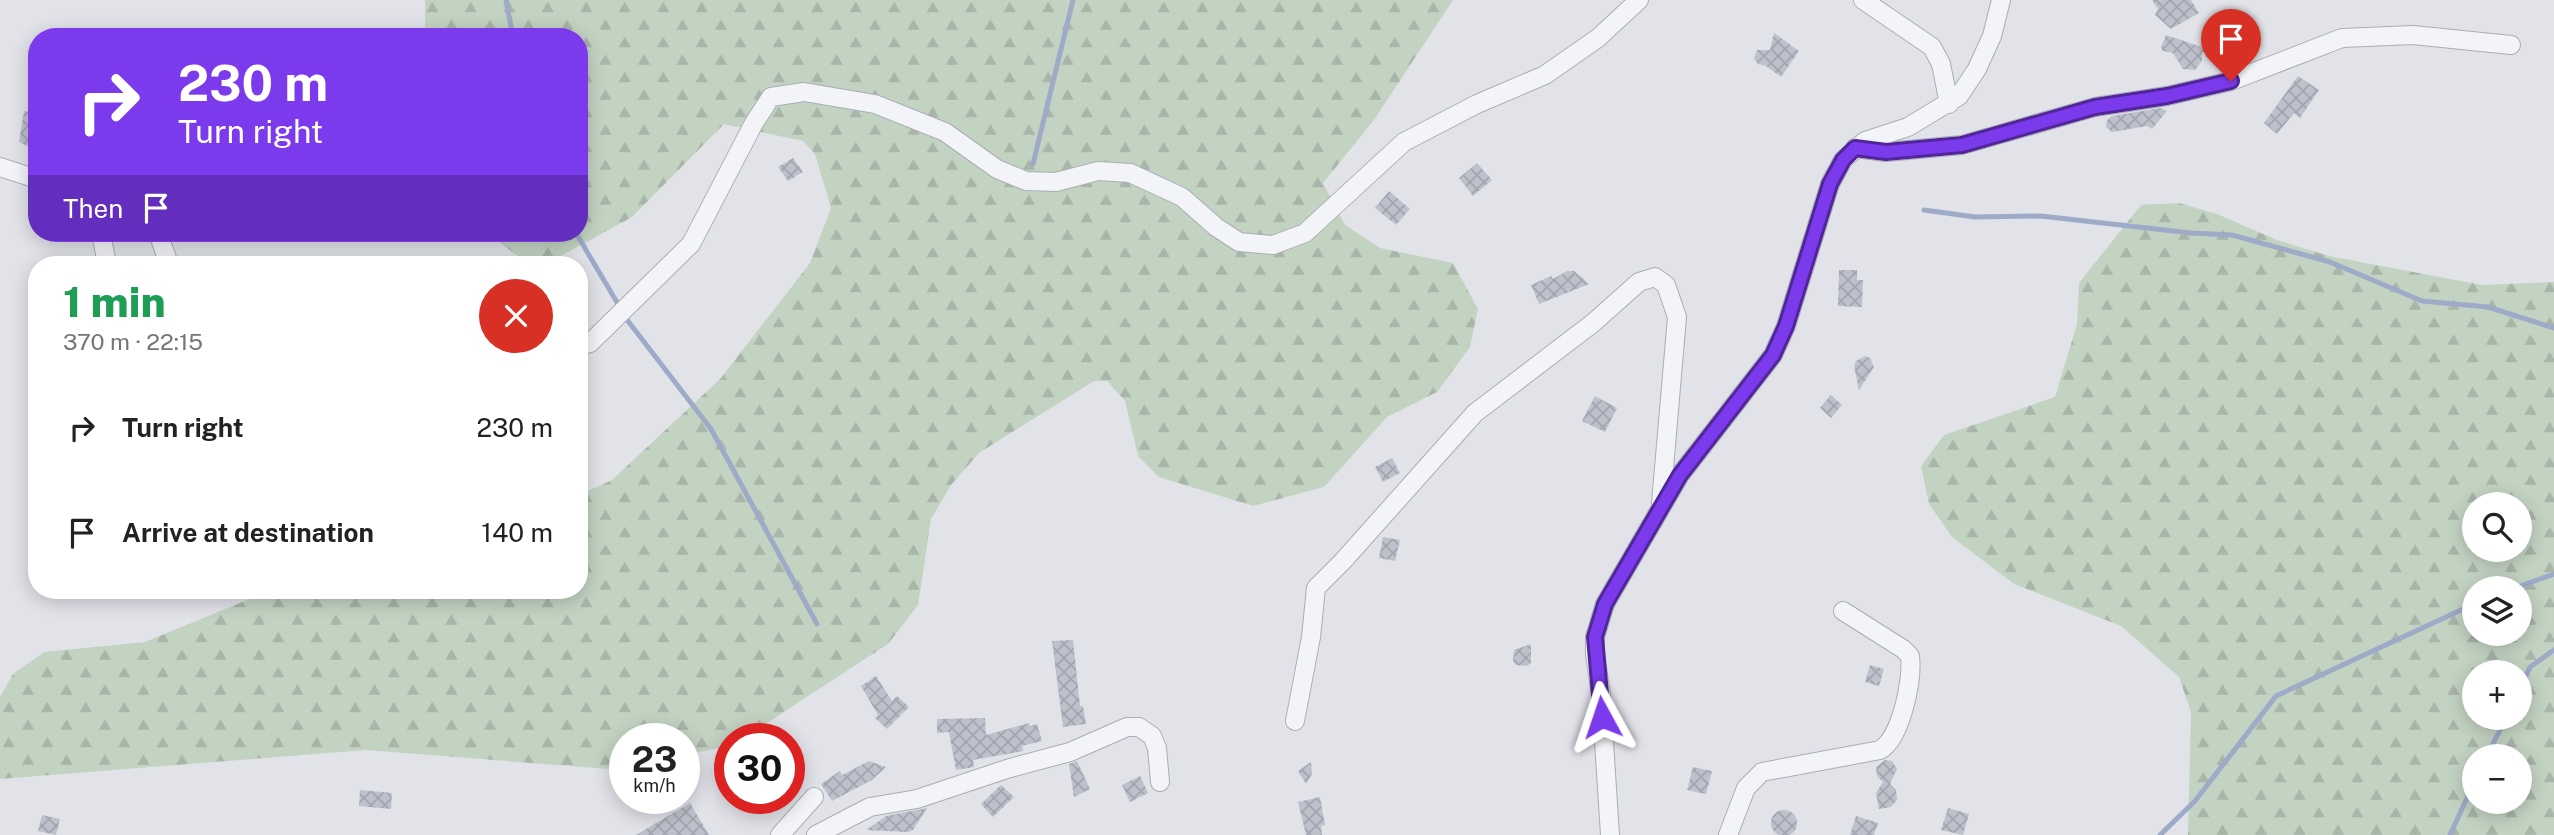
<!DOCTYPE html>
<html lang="en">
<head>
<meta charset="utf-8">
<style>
	body { margin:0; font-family:"Public Sans",sans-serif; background:#f6f6f6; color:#222; height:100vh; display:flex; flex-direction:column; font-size:26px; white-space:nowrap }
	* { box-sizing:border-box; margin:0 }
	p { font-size:23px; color:#767676 }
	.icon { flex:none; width:38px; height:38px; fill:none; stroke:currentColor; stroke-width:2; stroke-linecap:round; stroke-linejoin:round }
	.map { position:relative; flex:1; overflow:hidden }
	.drawer { position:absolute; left:28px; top:256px; width:560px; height:343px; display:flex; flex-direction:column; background:#fff; border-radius:28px; box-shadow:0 4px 18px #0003 }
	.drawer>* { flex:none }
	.banner { position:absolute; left:28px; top:28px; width:560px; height:214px; border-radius:28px; box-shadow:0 4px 18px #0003; background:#7c3aed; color:#fff; overflow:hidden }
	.fabs { position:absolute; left:2462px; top:492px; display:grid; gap:14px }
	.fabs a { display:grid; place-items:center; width:70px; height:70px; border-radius:50%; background:#fff; box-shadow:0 4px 18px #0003; font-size:35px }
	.speed { position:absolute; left:609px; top:723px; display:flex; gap:14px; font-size:35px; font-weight:700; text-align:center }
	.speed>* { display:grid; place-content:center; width:91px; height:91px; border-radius:50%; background:#fff; box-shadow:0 4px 18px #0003; line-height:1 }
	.speed small { font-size:18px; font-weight:400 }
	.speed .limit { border:10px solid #d22; background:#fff; color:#111 }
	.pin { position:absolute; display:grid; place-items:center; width:60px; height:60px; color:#fff; margin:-72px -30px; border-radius:50% 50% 50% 0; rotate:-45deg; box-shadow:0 0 7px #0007 }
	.pin .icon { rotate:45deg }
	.me { position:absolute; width:77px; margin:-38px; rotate:355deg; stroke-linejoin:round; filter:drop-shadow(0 0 5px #0008) }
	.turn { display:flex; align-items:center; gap:24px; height:147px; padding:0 35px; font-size:32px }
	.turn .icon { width:91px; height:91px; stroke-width:2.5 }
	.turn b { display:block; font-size:49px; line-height:60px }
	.then { display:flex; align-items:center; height:66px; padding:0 35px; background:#0003; gap:14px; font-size:26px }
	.round { display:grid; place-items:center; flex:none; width:74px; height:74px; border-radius:37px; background:#f6f6f6 }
	.summary { display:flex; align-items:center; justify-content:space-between; height:119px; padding:0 35px }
	h1 { font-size:42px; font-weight:800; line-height:52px; color:#1e9e55 }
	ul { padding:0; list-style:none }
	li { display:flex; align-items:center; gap:21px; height:105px; padding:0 35px }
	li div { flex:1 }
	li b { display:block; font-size:26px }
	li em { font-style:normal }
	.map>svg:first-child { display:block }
</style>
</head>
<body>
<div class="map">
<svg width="2554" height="835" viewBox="0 0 2554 835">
	<defs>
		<pattern id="forest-firs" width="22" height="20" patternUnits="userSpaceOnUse" patternTransform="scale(1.75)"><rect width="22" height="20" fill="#c3d3c2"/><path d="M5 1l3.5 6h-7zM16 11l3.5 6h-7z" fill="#a8b5a8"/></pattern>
		<pattern id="building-cross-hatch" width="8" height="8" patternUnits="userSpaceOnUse" patternTransform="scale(1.75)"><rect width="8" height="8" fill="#bec1cc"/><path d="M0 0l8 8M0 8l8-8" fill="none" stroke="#a3a6b0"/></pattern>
	</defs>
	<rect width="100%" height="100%" fill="#e1e3e9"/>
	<path fill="url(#forest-firs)" fill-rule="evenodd" d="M425 0H1453L1374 120 1323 183 1345 225 1380 248 1453 263 1478 309 1470 347 1437 392 1387 417 1324 487 1253 506 1159 477 1138 456 1125 401 1107 381H1094L979 453 951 485 931 519 918 605 888 644 744 738H730V746L684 755V738H625V766L608 769 366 750 0 779V697L13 674 44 652 145 642 271 590H579V495L612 480 721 378 810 263 831 208 815 154 803 141 724 124 632 217 546 264 527 263 487 233H579V37H425Z
		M2179 203 2217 214 2277 240 2329 256 2482 285 2554 282V835H2188L2191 712 2179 677 2121 626 2014 584 1952 537 1929 504 1921 466 1944 435 2055 397 2077 324 2079 283 2141 205ZM2474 504H2520V550H2474ZM2474 588H2520V634H2474ZM2474 672H2520V718H2474ZM2474 756H2520V802H2474Z"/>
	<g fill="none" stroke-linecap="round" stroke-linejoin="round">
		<path stroke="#9daac8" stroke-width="5" d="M506 0 513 37
			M1033 164 1073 0
			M1924 210 1975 217 2041 216 2191 233 2232 235 2330 262 2422 301 2488 307 2554 328
			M576 233 628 321 711 429 817 624
			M2515 588 2554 574
			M2520 689 2530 667 2554 650
			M2487 756 2506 718
			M2160 835 2195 801 2276 696 2474 604
			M2450 835 2474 783"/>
	</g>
	<path fill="url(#building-cross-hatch)" d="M2152 0H2191L2199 13 2171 29 2155 15 2158 9Z
		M1774 33 1799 51 1781 77 1766 66 1758 64 1754 58 1757 50H1770Z
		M2166 35 2211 50V52H2202V61L2195 70 2183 69 2173 53 2163 51 2161 47Z
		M2298 76 2319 90 2300 118 2294 113 2277 134 2264 123Z
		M2161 108 2167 111 2152 129 2147 126 2112 132 2106 127 2107 120 2112 116Z
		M24 111 37 113V151L19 142Z
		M793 158 803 172 788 181 778 167Z
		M1477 163 1492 180 1473 196 1459 178Z
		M1389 191 1410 209 1396 225 1375 208Z
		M1839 270H1857V280H1863L1862 307 1838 306Z
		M1567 271H1574L1589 284 1539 304 1531 285 1551 276 1553 279Z
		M1865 356 1870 358 1874 367 1859 390 1854 366 1856 361Z
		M1831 395 1842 405 1831 418 1820 408Z
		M1595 396 1617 408 1605 432 1582 421Z
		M1392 458 1400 473 1383 482 1375 467Z
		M1383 537 1400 540 1395 561 1379 558Z
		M1073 640 1080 706H1083L1086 724 1063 727 1052 641Z
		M1531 644V663L1527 666 1516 665 1513 661 1514 650Z
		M1870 665 1884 669 1879 686 1865 682Z
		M876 676 892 701 897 696 909 707 887 729 875 718 878 715 861 686Z
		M985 718 986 735 1029 723 1030 726 1037 724 1042 741 1022 746 1023 751 973 760 974 767 956 770 949 732 937 733V719Z
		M1885 760 1892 761 1897 769 1890 784 1896 790 1897 800 1891 807 1879 809 1876 793 1883 782 1877 776 1876 767Z
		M869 761 886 767 872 780 832 801 821 784 840 771 842 775Z
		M1077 761 1090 789 1074 797 1069 764Z
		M1311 762 1312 774 1306 784 1298 771Z
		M1693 767 1712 771 1706 794 1687 790Z
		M1140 776 1148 793 1130 802 1122 785Z
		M1001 785 1014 797 993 817 981 804Z
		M360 790 392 793 391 809 359 806Z
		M1320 797 1325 825 1321 826 1322 835H1306L1298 802Z
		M690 803 709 835H636Z
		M927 808 913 830 908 832 866 830 886 816Z
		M1948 808 1969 814 1963 835 1941 830Z
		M1771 823a13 13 0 1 1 26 0a13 13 0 1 1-26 0Z
		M42 815 60 819 56 835 38 831Z
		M1856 816 1878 823 1874 835H1850Z"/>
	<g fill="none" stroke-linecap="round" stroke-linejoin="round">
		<g stroke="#aaadb6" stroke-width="20">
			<path id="minor" d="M1863 0 1932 47 1941 64 1949 104
				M1855 148 1886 152 1962 145 2095 107 2167 96 2231 81 2342 38 2413 35 2511 45
				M0 167 37 179
				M101 233 107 264
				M158 233 169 264
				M579 346 590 343 691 244 754 123 771 97 804 92 875 104 945 132 997 169 1026 181 1056 182 1098 171 1130 173 1182 197 1216 227 1239 242 1273 245 1305 233 1404 142 1477 104 1545 75 1598 38 1639 0
				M1295 721 1311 637 1316 588 1343 561 1475 413 1593 323 1639 282 1655 277 1666 285 1677 317 1661 503
				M780 835 814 797
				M816 835 870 807 917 799 1010 768 1070 752 1127 727H1139L1152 736 1157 748 1160 782
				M1610 835 1601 695 1595 654V637L1605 604 1680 475 1773 355 1786 326 1830 184 1843 160 1865 141 1908 127 1959 96 1977 69 1992 36 2001 0
				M1728 835 1746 788 1762 772 1880 750C1901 738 1913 680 1910 656L1903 649 1843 611"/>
		</g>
		<use href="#minor" stroke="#f3f4f7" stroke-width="18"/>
	</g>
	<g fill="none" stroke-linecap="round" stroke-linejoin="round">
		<g stroke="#51269a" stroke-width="18">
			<path id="route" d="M1602 717 1595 637 1605 604 1680 475 1773 355 1786 326 1830 184 1843 160 1855 148 1886 152 1962 145 2095 107 2167 96 2231 81"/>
		</g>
		<use href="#route" stroke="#7c3aed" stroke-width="12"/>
	</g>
</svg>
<div class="fabs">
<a><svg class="icon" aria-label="search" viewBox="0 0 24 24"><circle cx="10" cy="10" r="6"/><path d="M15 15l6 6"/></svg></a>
<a><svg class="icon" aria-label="layers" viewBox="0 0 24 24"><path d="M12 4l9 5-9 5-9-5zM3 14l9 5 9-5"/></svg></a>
<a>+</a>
<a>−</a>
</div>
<div class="speed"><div>23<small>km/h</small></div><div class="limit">30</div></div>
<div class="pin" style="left:2231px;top:81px;background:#d93025"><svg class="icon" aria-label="arrive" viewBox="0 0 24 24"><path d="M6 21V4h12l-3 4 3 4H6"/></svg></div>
<svg class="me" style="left:1602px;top:717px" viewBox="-20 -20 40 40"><path d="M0-17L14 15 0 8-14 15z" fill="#7c3aed" stroke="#fff" stroke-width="4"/></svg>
<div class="banner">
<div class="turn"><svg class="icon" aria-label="right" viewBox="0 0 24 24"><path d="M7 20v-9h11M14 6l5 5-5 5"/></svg><div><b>230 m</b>Turn right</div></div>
<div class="then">Then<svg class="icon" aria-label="arrive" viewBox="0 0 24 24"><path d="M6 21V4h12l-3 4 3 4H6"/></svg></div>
</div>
<section class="drawer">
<div class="summary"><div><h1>1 min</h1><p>370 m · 22:15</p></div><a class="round" style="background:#d93025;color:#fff"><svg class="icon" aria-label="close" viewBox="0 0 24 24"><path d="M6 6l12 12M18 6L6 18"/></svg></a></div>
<ul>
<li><svg class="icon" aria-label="right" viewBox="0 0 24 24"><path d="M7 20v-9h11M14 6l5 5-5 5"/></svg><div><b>Turn right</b></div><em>230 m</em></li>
<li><svg class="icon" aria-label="arrive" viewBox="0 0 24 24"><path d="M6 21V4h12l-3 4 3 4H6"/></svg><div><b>Arrive at destination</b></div><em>140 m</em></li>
</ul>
</section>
</div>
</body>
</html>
